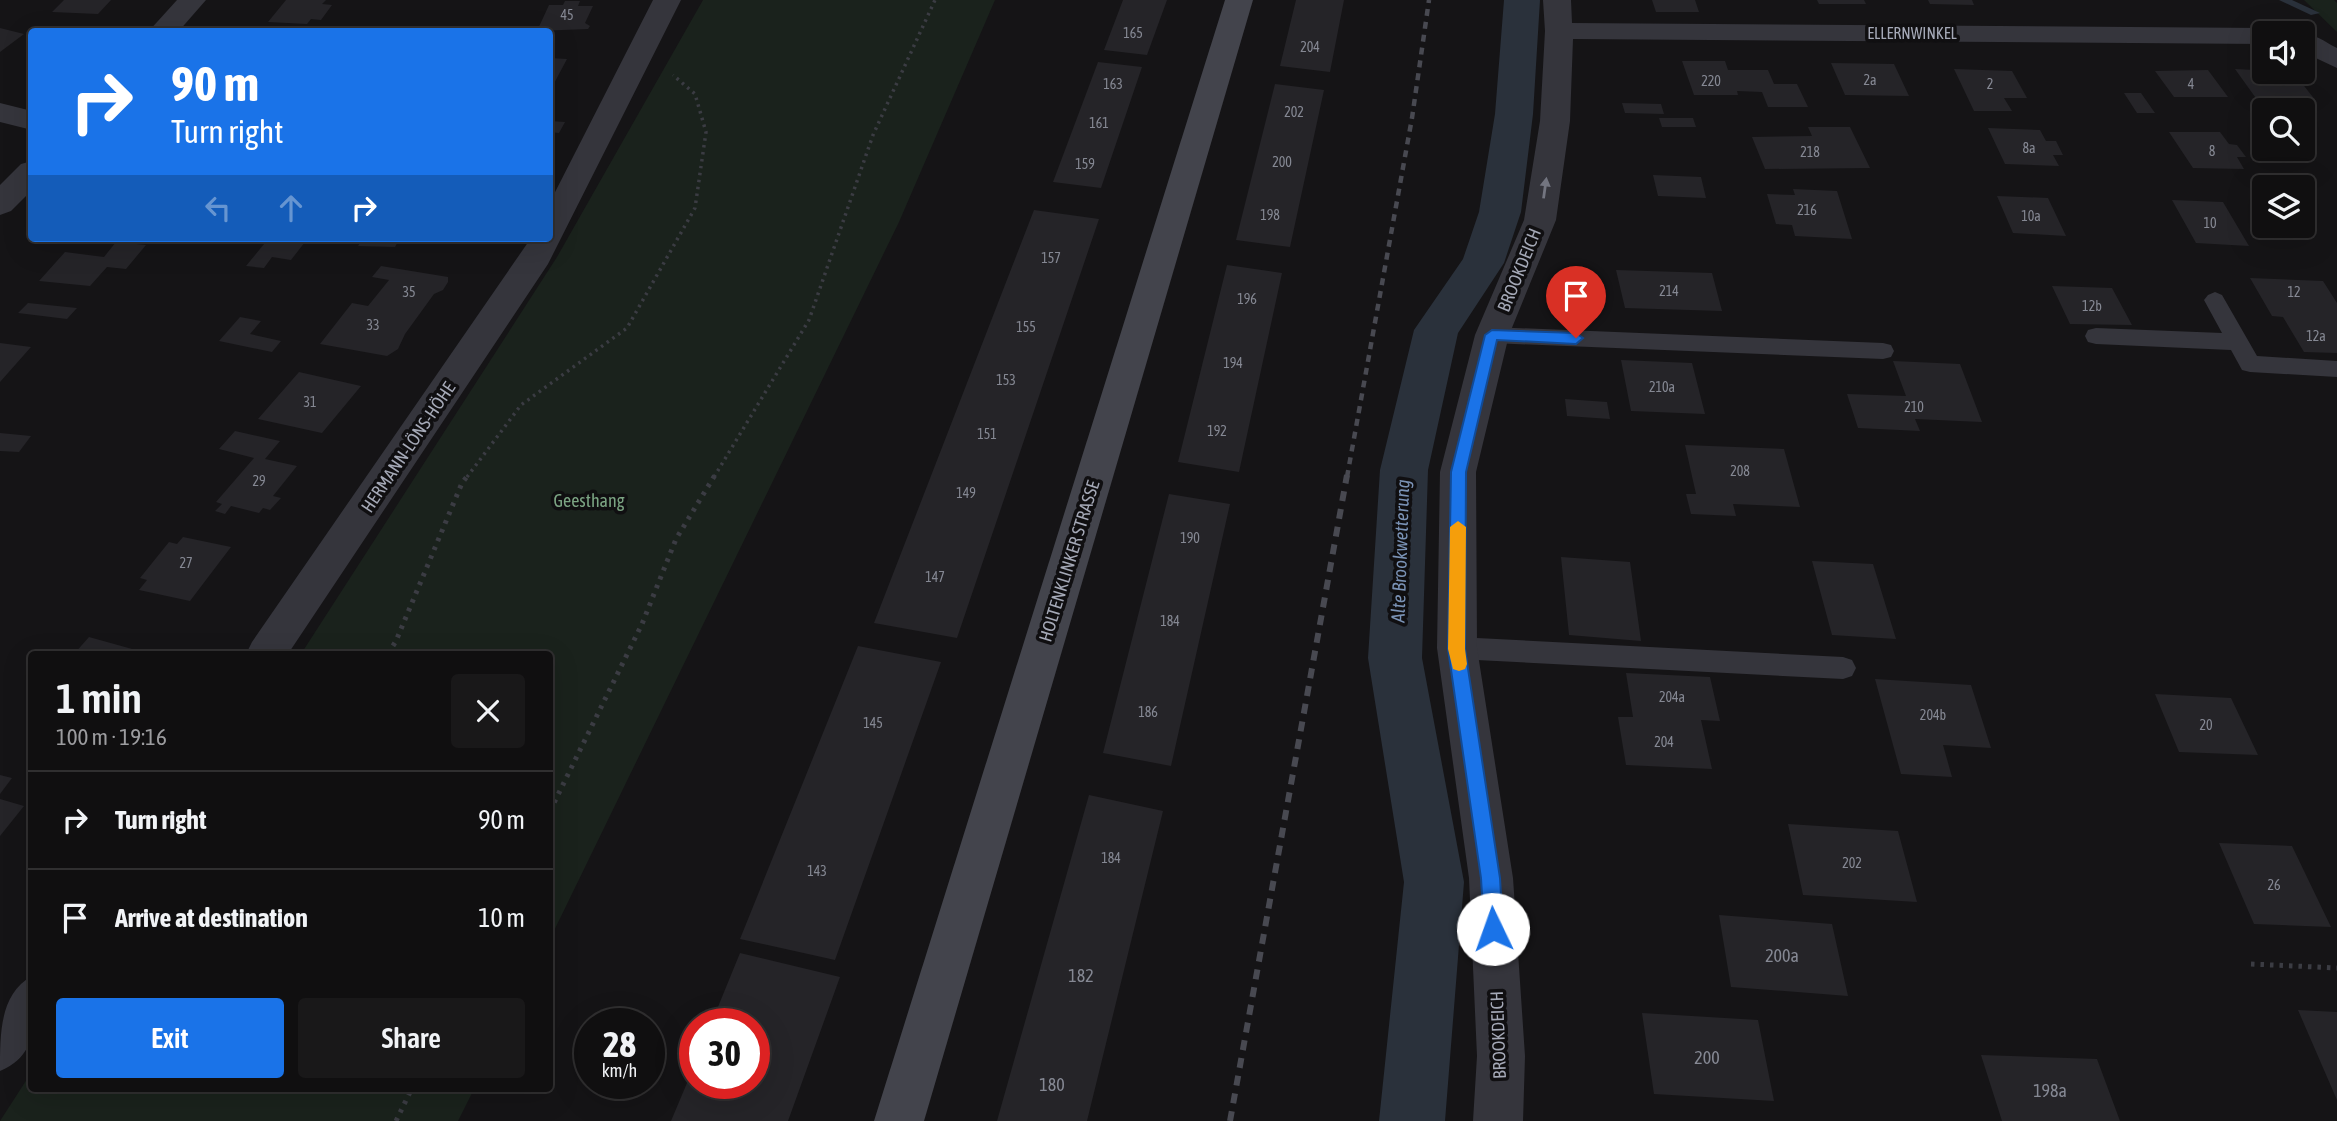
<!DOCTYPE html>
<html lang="en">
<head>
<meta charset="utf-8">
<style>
	body { margin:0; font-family:"Asap Condensed",sans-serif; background:#191819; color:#f1f3f6; height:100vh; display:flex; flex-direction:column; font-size:26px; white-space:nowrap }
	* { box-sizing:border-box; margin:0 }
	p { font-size:23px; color:#9c9c9f }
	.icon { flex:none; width:38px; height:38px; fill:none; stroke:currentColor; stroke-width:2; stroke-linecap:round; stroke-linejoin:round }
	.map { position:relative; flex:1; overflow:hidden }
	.drawer { position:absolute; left:28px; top:651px; width:525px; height:441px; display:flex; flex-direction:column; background:#100f10; border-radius:7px; box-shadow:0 7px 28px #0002,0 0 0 2px #302f30 }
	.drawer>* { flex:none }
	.top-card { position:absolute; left:28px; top:28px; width:525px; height:214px; border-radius:7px; box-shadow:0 7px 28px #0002,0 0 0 2px #302f30; background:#1a73e8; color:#fff; overflow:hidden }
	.controls { position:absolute; left:2252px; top:21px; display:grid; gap:14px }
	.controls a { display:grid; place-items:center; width:63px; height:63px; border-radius:7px; background:#100f10; box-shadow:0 7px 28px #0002,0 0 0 2px #302f30; font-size:35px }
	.speed { position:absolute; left:574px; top:1008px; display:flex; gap:14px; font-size:35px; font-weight:700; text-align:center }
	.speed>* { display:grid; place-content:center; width:91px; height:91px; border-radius:50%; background:#100f10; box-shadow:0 7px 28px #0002,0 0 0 2px #302f30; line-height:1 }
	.speed small { font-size:18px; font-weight:400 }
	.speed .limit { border:10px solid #d22; background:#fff; color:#111 }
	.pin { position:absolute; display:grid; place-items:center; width:60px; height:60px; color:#fff; margin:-72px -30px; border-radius:50% 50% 50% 0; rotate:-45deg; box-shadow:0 0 7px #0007 }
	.pin .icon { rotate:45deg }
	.me { position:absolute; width:77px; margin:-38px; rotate:357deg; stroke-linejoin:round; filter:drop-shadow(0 0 5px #0008) }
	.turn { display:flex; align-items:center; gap:24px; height:147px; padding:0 28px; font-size:32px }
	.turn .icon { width:91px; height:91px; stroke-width:2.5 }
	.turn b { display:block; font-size:49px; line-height:60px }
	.lanes { display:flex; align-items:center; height:66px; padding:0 28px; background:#0003; justify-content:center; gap:35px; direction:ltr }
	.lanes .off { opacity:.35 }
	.round { display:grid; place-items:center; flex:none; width:74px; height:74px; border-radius:7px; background:#191819 }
	.summary { display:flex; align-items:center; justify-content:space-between; height:119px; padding:0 28px }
	h1 { font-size:42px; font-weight:600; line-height:52px }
	.cta { display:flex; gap:14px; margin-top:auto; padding:14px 28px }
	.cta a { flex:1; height:80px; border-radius:7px; background:#1a73e8; color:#fff; font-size:28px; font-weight:600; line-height:80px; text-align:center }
	.cta a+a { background:#191819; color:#f1f3f6 }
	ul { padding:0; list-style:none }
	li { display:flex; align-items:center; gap:21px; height:98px; padding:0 28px; border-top:2px solid #302f30 }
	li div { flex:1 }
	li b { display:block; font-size:26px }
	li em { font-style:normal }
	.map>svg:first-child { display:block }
</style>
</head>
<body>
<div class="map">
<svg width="2337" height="1121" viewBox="0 0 2337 1121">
	<rect width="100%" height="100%" fill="#151416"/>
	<path fill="#1a221c" d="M703 0H995L899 222 550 939V654H301L557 257Z
		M2304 0H2334L2337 3V32Z
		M31 1073 32 1088 474 1089 458 1121H0Z"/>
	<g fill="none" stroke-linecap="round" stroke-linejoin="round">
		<path fill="#2a313b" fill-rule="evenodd" d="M2279 0H2292L2320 13 2311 15Z"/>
		<path fill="#2a313b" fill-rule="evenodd" d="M1504 0H1540L1533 114 1521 212 1504 263 1458 333 1428 470 1422 658 1464 882 1445 1121H1379L1404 882 1368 658 1380 470 1414 330 1463 259 1479 212 1495 114Z"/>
	</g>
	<path fill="#252428" d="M64 0H111L98 14 52 12Z
		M286 0H326L322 4 332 5 321 20 311 19 307 24 268 22Z
		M1123 0H1167L1147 55 1104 50Z
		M1296 0H1344L1330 72 1280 66Z
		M1652 0H1695L1699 12H1656Z
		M1817 0H1864L1866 4H1819Z
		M1928 0H1972L1974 5 1930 4Z
		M565 1H580L578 6H593L585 23 590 26 588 29 537 31 549 5H563Z
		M0 28 24 34 0 52Z
		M550 58 567 59 550 91Z
		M1682 61H1725L1728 70H1768L1774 84H1797L1808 107H1768L1762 92 1737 91 1738 95H1694Z
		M1098 62 1142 67 1101 188 1053 182Z
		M1831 63 1894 64 1909 96 1845 95Z
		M1954 69 2012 71 2027 98H2004L2012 111H1974Z
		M2235 69 2293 72 2316 101H2258Z
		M2208 70 2228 97H2174L2155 71Z
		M1275 84 1324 90 1290 247 1236 240Z
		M2124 93H2141L2155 113H2137Z
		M1622 103 1661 104 1664 114 1625 113Z
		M1659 118H1693L1696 127H1662Z
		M550 121 565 122 559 133 550 132Z
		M1808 127H1850L1870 168 1765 169 1752 137 1812 136Z
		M1988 128 2040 130 2046 141H2056L2063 155H2053L2059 166 2005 164Z
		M2169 132H2220L2229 144 2237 145 2246 157H2237L2244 169 2193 168Z
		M1653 175 1701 177 1706 198 1658 196Z
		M1793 189 1837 191 1852 239 1795 236 1792 225 1776 224 1767 194 1795 195Z
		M1997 196 2048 198 2066 236 2013 233Z
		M2172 200 2223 202 2249 246 2196 243Z
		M1034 210 1099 219 957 638 874 623Z
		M269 238 305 242 291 260 272 257 264 268 246 266Z
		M363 238H400L395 247 358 246Z
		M116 242 146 245 126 269 107 267 90 286 39 281 65 252 104 257Z
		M1227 265 1282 273 1239 472 1178 462Z
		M381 266 448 277V282L443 290 434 294 405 334 398 349 387 356 320 344 352 303 368 306 389 280 372 277Z
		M1616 270 1712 273 1722 311 1625 308Z
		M2250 278 2323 281 2337 303V353L2304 352 2283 317 2272 316Z
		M2052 286 2112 288 2132 325 2070 324Z
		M28 303 77 308 67 319 18 313Z
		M240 317 261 321 250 334 281 341 272 352 219 341Z
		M0 343 31 347 0 382Z
		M1621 360 1692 363 1705 414 1631 411Z
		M1893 361 1960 364 1982 422 1915 419 1920 431 1858 428 1847 394 1906 396Z
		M299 372 361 386 322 433 258 419Z
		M1565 399 1607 402 1610 419 1567 416Z
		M235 431 280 441 265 459 297 466 273 496 281 498 270 510 263 508 259 513 231 506 225 514 215 511 222 504 216 502 254 458 219 449Z
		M0 433 31 436 19 452 0 451Z
		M1685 445 1784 449 1800 507 1733 504 1736 516 1691 514 1686 494H1696Z
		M1169 494 1230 504 1171 766 1103 753Z
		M183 537 231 547 190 601 139 590 147 580 140 578 169 542 177 544Z
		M1561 557 1630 562 1641 641 1569 635Z
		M1812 561 1873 564 1896 639 1832 635Z
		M89 637 150 654H74Z
		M858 646 941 662 835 960 740 939Z
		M1626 673 1710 677 1720 721 1701 720 1712 769 1626 765 1618 717H1633Z
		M1875 679 1971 685 1991 748 1943 745 1952 777 1901 774Z
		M2155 694 2231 698 2258 755 2179 752Z
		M0 775 12 778 0 794Z
		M1089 795 1163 811 1087 1121H997Z
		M0 799 24 806 0 836Z
		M1788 824 1898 831 1917 902 1803 895Z
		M2219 843 2292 846 2331 927 2254 924Z
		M1719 915 1832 924 1848 996 1731 987Z
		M740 953 840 977 788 1121H671L695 1064V1083H754V1024H711Z
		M2298 1010 2337 1012V1100Z
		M1642 1013 1758 1020 1774 1101 1654 1094Z
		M1981 1055 2097 1059 2120 1121H2002Z"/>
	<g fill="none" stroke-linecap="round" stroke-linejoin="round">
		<path stroke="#3b3c43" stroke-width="3.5" stroke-dasharray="2.5 4.5" stroke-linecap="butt" d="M467 477 521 405 627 328 695 208 706 132 695 94 673 75
			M714 477 809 320 873 135 935 0"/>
		<path stroke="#3b3c43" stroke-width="5" stroke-dasharray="3.5 6" stroke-linecap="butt" d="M388 654 396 641 462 483 468 475
			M550 811 642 624 676 539 715 475
			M2251 964 2337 968
			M396 1121 412 1088"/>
		<path fill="#35353c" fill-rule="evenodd" d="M2215 292 2222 295 2257 356 2337 361V377L2250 372 2242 370 2231 350 2096 344 2088 342 2085 336 2088 330 2096 328 2222 333 2204 300 2208 295Z
			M1492 327 1883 343 1891 345 1894 351 1891 357 1883 359 1492 343 1484 341 1481 335 1484 329Z
			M1457 637 1843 657 1852 660 1856 668 1852 676 1843 679 1457 659 1448 656 1444 648 1448 640Z"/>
		<path fill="#35353c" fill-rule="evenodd" d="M177 0H206L178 32H148Z
			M653 0H681L548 264 288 654H246L252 642 531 238H550V202Z
			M1543 0H1571L1572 23 2264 28 2276 33H2264V44L1573 39 1570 121 1556 220 1509 335 1476 472 1477 648 1513 878 1525 1056 1523 1121H1473L1477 1056 1469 878 1437 648 1440 472 1475 335 1524 220 1540 121 1545 31Z
			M2300 33C2314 33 2325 42 2337 48V68L2303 52V33Z
			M0 103 32 111V130L0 122Z
			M32 161V190L11 211 0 215V185L21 164Z
			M32 976C32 1016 43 1053 0 1071 0 1032 0 994 32 976Z"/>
		<path fill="#43444c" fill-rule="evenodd" d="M1225 0H1253L924 1121H874Z"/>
		<path stroke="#484951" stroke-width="4.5" stroke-dasharray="7 6" stroke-linecap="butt" d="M1347 477 1412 118 1429 0"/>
		<path stroke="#484951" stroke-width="6" stroke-dasharray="10 8" stroke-linecap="butt" d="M1230 1121 1347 475"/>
	</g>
	<defs><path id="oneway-solid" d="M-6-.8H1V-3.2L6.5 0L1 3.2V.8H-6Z" transform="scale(1.75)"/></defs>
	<use fill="#737580" href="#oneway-solid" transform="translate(1545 188) rotate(-82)"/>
	<path fill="#1a73e8" stroke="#114b97" stroke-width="2" d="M1492 330 1576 333 1583 338 1576 344 1497 340 1466 472 1465 649 1500 878 1503 929 1500 936 1493 938 1487 936 1484 929 1481 878 1448 649 1451 472 1485 335Z"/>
	<path fill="#f59e0b" d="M1458 521 1466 527 1465 649 1467 664 1465 669 1459 671 1453 669 1448 649 1450 527Z"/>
	<g text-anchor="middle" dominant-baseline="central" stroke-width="7" stroke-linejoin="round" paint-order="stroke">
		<g font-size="14" fill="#858893">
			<text x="567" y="15">45</text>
			<text x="1133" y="33">165</text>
			<text x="1310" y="47">204</text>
			<text x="1870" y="80">2a</text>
			<text x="1711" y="81">220</text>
			<text x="1113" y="84">163</text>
			<text x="1990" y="84">2</text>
			<text x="2191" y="84">4</text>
			<text x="1294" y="112">202</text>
			<text x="1099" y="123">161</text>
			<text x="2029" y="148">8a</text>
			<text x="2212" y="151">8</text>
			<text x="1810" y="152">218</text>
			<text x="1282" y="162">200</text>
			<text x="1085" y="164">159</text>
			<text x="1807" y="210">216</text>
			<text x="1270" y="215">198</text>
			<text x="2031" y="216">10a</text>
			<text x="2210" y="223">10</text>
			<text x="1051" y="258">157</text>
			<text x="1669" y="291">214</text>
			<text x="409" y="292">35</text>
			<text x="2294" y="292">12</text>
			<text x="1247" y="299">196</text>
			<text x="2092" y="306">12b</text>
			<text x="373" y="325">33</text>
			<text x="1026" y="327">155</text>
			<text x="2316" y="336">12a</text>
			<text x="1233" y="363">194</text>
			<text x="1006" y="380">153</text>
			<text x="1662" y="387">210a</text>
			<text x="310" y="402">31</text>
			<text x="1914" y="407">210</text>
			<text x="1217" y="431">192</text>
			<text x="987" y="434">151</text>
			<text x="1740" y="471">208</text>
			<text x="259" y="481">29</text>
			<text x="966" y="493">149</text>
			<text x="1190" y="538">190</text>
			<text x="186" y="563">27</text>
			<text x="935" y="577">147</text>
			<text x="1170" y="621">184</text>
			<text x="1672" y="697">204a</text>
			<text x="1148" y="712">186</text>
			<text x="1933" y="715">204b</text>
			<text x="873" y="723">145</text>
			<text x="2206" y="725">20</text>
			<text x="1664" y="742">204</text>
			<text x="1111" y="858">184</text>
			<text x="1852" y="863">202</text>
			<text x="817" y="871">143</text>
			<text x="2274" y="885">26</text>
		</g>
		<g font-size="16" fill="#a5a9b7" stroke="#100f11">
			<text x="1912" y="33">ELLERNWINKEL</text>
		</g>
		<g font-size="18" fill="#a5a9b7" stroke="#100f11">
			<text transform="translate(1519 270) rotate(-68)">BROOKDEICH</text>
			<text transform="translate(408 447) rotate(-56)">HERMANN-LÖNS-HÖHE</text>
			<text transform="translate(1069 561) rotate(-73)">HOLTENKLINKER STRASSE</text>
			<text transform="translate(1498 1035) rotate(-92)">BROOKDEICH</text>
		</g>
		<g font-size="18" fill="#7ba483" stroke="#100f11">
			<text x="589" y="500">Geesthang</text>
		</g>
		<g font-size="18" fill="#858893">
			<text x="1782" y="955">200a</text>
			<text x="1081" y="975">182</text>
			<text x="1707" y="1057">200</text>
			<text x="1052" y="1084">180</text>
			<text x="2050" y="1090">198a</text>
		</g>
		<g font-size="19" font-style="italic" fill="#7a92b5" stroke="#100f11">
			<text transform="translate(1400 551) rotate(-88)">Alte Brookwetterung</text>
		</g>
	</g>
</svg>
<div class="controls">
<a><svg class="icon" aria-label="sound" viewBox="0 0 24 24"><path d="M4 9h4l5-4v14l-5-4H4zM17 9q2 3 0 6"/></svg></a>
<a><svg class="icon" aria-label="search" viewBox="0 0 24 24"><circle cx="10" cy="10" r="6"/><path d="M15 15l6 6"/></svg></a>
<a><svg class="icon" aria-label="layers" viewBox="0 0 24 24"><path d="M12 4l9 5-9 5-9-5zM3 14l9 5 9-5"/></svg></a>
</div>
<div class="speed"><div>28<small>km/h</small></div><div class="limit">30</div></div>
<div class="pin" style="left:1576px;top:338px;background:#d93025"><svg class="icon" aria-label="arrive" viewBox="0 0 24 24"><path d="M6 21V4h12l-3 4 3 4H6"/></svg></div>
<svg class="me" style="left:1493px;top:929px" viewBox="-20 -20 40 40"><circle r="19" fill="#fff"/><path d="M0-13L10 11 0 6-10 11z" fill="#1a73e8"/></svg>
<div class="top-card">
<div class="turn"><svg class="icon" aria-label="right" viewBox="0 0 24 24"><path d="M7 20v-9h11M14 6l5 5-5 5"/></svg><div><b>90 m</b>Turn right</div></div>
<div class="lanes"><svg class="icon off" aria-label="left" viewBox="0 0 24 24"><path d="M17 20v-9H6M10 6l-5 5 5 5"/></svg><svg class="icon off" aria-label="ahead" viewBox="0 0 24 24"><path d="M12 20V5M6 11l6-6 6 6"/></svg><svg class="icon" aria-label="right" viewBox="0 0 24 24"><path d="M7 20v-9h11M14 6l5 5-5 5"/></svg></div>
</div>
<section class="drawer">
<div class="summary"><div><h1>1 min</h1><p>100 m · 19:16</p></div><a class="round"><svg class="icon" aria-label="close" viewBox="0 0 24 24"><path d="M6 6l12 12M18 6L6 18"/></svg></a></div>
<ul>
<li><svg class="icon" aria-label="right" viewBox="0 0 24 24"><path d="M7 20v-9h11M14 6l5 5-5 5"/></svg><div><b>Turn right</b></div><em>90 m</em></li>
<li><svg class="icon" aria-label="arrive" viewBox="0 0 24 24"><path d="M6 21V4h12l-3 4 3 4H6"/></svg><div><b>Arrive at destination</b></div><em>10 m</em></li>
</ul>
<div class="cta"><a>Exit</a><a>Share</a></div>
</section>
</div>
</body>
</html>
